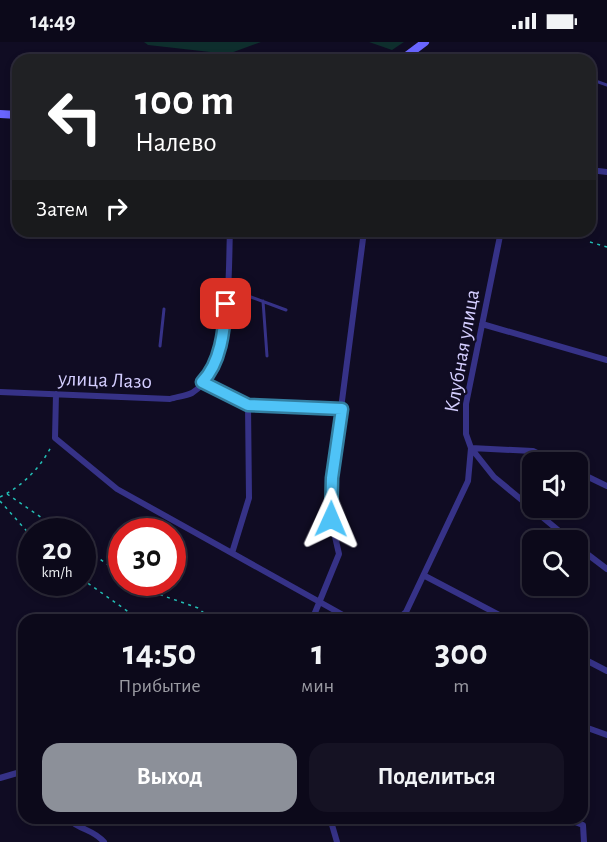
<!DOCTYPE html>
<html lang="ru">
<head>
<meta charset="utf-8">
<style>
	body { margin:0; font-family:"Alegreya Sans",sans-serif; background:#151223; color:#f1f3f6; height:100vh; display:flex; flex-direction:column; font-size:22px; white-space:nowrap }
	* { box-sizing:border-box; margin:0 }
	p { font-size:20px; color:#9a9aa2 }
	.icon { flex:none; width:33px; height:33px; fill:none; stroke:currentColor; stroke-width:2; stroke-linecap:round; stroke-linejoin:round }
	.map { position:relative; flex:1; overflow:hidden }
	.side { position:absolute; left:18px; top:572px; width:570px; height:210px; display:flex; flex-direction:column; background:#0c091a; border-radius:18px; box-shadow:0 3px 9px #0003,0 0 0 2px #2c2a39 }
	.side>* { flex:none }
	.hud { position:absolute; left:12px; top:12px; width:584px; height:183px; border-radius:18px; box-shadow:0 3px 9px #0003,0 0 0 2px #2c2a39; background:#202124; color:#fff; overflow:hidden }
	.tools { position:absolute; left:522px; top:410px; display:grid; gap:12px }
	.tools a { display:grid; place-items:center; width:66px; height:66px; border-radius:12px; background:#0c091a; box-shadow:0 3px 9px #0003,0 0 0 2px #2c2a39; font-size:30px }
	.speed { position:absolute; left:18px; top:476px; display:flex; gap:12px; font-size:30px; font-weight:700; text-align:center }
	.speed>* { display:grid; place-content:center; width:78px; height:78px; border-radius:50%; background:#0c091a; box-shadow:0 3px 9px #0003,0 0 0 2px #2c2a39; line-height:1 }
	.speed small { font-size:15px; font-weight:400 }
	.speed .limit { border:9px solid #d22; background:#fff; color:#111 }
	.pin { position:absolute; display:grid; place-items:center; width:51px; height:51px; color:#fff; margin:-26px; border-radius:12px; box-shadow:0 3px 9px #0006 }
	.me { position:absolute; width:66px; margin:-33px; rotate:1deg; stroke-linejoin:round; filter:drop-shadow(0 0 4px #0008) }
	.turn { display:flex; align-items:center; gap:21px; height:126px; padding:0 24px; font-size:27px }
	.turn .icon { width:78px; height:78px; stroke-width:2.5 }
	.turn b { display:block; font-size:42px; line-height:51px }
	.then { display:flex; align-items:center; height:57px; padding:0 24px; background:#0003; gap:12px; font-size:22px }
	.eta { display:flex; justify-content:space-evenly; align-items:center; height:102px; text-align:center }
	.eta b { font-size:36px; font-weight:700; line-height:42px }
	.button { display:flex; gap:12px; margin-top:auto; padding:12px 24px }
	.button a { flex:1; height:69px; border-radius:18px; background:#8c9099; color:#fff; font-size:24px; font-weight:700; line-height:69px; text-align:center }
	.button a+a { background:#151223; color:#f1f3f6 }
	.status { display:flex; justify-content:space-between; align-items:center; height:42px; padding:0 30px; background:#0c091a; direction:ltr }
	.status svg { height:16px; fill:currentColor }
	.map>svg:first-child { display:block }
</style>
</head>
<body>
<div class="status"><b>14:49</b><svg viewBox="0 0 49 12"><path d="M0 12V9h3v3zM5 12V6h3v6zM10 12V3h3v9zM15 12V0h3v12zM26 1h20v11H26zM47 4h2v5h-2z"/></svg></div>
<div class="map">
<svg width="607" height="800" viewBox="0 0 607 800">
	<rect width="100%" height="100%" fill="#100c23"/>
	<path fill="#0e2e2d" d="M144 0H261L228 12 148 3Z
		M369 0H404L392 8Z"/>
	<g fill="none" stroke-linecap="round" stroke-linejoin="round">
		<path stroke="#23beb5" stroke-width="1.5" stroke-dasharray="3 4.5" stroke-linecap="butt" d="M590 200 607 205
			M7 452 61 489
			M0 455C23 444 41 425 52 403
			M0 459 32 495
			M82 505 122 532
			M82 537 140 578
			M133 540 141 546 198 566 212 578"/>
		<path stroke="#363287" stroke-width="3" d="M590 37 607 43
			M229 247 286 268
			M263 259 267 314
			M160 304 164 267"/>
		<path stroke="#363287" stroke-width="6" d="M590 128 607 130
			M482 282 607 318
			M202 340 248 363 342 367
			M0 350 170 357C176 355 186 354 192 351 233 325 228 232 230 189
			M56 352 55 396 117 447 352 578
			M471 406 494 435 570 498
			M471 406 533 409 556 420
			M578 430 607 444
			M578 505 607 527
			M232 511 249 456 248 363
			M425 534 509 578
			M312 578 339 512 331 477 332 436 364 189
			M397 578 406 570 468 439 471 406 466 392V362L501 189
			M582 616 607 629
			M582 684 607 693
			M0 736 24 729
			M67 776C81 789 93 787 104 800
			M330 776 337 800
			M564 776 583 783 584 800"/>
		<path stroke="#6965ff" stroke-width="8" d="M401 18 425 0
			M0 72 18 73"/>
	</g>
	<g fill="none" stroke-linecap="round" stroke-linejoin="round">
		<g stroke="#337fa1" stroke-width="15">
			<path id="route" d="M226 262C224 288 221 321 202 340L248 363 342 367 332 436 331 477"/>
		</g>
		<use href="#route" stroke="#4fc3f7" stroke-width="10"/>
	</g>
	<g text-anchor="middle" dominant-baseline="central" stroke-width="4.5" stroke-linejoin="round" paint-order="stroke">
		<g font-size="21" fill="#d4ceff" stroke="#100c23">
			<text transform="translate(462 309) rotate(-80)">Клубная улица</text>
			<text transform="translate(105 338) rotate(2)">улица Лазо</text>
		</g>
	</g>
</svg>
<div class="tools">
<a><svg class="icon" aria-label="sound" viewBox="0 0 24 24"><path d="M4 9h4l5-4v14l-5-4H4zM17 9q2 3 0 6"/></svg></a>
<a><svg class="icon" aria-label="search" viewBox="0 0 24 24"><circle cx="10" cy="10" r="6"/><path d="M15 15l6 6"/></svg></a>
</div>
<div class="speed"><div>20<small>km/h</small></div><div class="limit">30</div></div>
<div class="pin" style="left:226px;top:262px;background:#d93025"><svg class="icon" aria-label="arrive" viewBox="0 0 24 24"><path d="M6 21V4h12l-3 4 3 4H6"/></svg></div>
<svg class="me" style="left:331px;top:477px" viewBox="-20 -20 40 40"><path d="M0-17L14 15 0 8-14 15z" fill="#4fc3f7" stroke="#fff" stroke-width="4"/></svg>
<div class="hud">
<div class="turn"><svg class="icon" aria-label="left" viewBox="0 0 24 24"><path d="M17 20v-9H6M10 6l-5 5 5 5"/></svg><div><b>100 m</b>Налево</div></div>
<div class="then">Затем<svg class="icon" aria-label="right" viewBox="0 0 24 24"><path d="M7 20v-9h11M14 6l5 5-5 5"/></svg></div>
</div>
<section class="side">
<div class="eta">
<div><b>14:50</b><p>Прибытие</p></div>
<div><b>1</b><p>мин</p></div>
<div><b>300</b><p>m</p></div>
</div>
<div class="button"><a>Выход</a><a>Поделиться</a></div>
</section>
</div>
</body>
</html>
